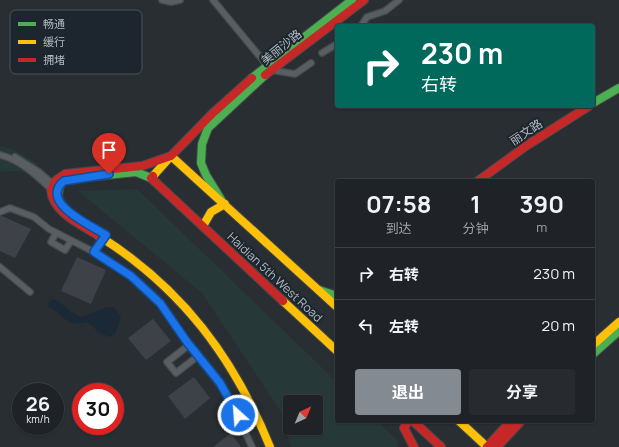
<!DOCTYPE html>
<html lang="zh">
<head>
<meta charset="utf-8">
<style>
	body { margin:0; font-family:Manrope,"Noto Sans SC",sans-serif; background:#272a2e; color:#f1f3f6; height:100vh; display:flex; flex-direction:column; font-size:15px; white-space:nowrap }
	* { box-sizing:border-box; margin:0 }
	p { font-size:13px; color:#a1a4a7 }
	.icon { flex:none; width:22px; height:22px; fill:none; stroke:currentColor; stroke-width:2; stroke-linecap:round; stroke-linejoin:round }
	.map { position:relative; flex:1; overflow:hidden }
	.sheet { position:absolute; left:335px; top:179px; width:260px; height:244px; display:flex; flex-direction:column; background:#1f2226; border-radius:4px; box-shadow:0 1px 3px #0004,0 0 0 1px #3c3f43 }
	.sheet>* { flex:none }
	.banner { position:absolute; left:335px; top:24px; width:260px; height:84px; border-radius:4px; box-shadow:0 1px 3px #0004,0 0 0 1px #3c3f43; background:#00695c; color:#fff; overflow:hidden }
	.needle { width:26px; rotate:44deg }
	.tools { position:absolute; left:283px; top:395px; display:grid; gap:8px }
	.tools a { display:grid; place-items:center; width:40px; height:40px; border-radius:4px; background:#1f2226; box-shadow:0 1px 3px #0004,0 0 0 1px #3c3f43; font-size:20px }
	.speed { position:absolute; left:12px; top:383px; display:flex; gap:8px; font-size:20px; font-weight:700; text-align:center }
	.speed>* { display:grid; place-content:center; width:52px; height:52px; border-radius:50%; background:#1f2226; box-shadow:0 1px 3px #0004,0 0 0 1px #3c3f43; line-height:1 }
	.speed small { font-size:10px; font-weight:400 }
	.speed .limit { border:6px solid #d22; background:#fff; color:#111 }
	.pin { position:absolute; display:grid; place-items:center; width:34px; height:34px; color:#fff; margin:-41px -17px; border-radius:50% 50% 50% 0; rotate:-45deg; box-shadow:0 0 4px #0007 }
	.pin .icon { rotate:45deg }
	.me { position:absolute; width:44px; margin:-22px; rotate:334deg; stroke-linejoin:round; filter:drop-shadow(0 0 3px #0008) }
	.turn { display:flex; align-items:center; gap:14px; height:84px; padding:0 20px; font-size:18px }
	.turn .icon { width:52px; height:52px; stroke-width:2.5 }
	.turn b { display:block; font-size:28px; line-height:34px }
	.eta { display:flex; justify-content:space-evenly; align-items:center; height:68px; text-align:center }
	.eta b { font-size:24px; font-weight:700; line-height:28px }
	.button { display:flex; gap:8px; margin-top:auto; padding:8px 20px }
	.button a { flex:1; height:46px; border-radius:4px; background:#838a92; color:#fff; font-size:16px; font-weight:700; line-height:46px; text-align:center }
	.button a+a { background:#272a2e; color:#f1f3f6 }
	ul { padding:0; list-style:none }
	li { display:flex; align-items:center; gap:12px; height:52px; padding:0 20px; border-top:1px solid #3c3f43 }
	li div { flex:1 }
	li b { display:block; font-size:15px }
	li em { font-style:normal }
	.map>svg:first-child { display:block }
</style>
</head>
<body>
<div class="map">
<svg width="619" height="447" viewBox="0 0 619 447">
	<rect width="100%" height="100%" fill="#292e33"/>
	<path fill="#263838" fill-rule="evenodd" d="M0 146 15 150 38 164 31 175 20 171 0 172Z
		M137 189 337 382V421H377L397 440 398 447H291L281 412 202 293 78 191ZM290 402H316V428H290Z"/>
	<path fill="#1a2935" d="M53 299C61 301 70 313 81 317L107 307H114L121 317 115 334 110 337 100 333 87 322C66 328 66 316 49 307L48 303Z"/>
	<path fill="#3e4248" d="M0 216H2L31 229 15 258 0 251Z
		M77 257 106 270 91 304 61 291Z
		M153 319 171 341 146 360 128 338Z
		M194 377 210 398 185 419 168 396Z
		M231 433 241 447H213Z"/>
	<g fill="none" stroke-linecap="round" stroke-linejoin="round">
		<g stroke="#44494d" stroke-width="8">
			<path id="street" d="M162 0 171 2 180 0
				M213 0 271 70 295 74 311 63
				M361 26 367 17 385 11 399 0
				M322 53 337 44
				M0 155C21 160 37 176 52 190
				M15 157 39 172 54 185
				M0 212 10 208 34 217 49 229 94 252 131 276 160 303 187 342 228 395 252 447
				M56 233 51 242 65 250 71 241
				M94 252 106 235
				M0 267 30 292
				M189 345 167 362 176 373 198 356"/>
		</g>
		<g stroke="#44494d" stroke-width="10">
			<path id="fast" d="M252 78 352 0
				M593 103 619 88
				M222 201 206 175 201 163 202 144 208 128 265 75
				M65 208C56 199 57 194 61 183L68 179 136 172 151 178
				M319 290 337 296
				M593 354 619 331"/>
		</g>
		<g stroke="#44494d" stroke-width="10">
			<path id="slow" d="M153 176 171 156 337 307
				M203 226 211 212 225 204
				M99 236C182 288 234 358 270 447
				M283 301 337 351
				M593 345 619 322
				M459 421 487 447"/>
		</g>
		<g stroke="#44494d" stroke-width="10">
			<path id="jam" d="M265 75 364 0
				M153 176 151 178 283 301
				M478 181 526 146 589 106
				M99 236C82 225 53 213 51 190L55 181 65 174 142 166 171 156 213 113 252 78
				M408 421 404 428 414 447
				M413 421 441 447
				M487 447 511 421
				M497 447 521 421"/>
		</g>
		<use href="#street" stroke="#595e62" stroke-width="5.5"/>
		<use href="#fast" stroke="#4caf50" stroke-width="8"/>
		<use href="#slow" stroke="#ffc107" stroke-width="8"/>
		<use href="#jam" stroke="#c62828" stroke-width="8"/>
	</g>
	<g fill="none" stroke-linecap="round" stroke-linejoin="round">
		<g stroke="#114b97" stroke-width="10">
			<path id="route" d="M109 174 64 181C38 202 92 226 106 235L94 252 131 276 160 303 187 342 220 383 238 415"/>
		</g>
		<use href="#route" stroke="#1a73e8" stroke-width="7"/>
	</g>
	<g text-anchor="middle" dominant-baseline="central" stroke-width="4" stroke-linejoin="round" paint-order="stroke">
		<g font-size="12" fill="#b3bcc5" stroke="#1d262e">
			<text transform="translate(281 47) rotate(-39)">美丽沙路</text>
			<text transform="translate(526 132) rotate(-34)">丽文路</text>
			<text transform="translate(275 277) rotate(43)">Haidian 5th West Road</text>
		</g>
	</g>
	<rect x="10" y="10" width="132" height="64" rx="6" fill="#1d262e" stroke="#4a535b" stroke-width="1"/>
	<rect x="18" y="22" width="18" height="4" fill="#4caf50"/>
	<rect x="18" y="40" width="18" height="4" fill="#ffc107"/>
	<rect x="18" y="58" width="18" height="4" fill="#c62828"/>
	<g font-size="11" fill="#b3bcc5">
		<text x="43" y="28">畅通</text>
		<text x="43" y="46">缓行</text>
		<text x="43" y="64">拥堵</text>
	</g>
</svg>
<div class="tools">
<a><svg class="needle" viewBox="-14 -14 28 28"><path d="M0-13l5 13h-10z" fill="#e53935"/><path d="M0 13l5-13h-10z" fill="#a1a4a7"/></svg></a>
</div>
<div class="speed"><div>26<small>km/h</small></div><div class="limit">30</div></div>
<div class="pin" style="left:109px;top:174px;background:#d93025"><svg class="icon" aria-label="arrive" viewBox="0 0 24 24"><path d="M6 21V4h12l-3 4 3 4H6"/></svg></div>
<svg class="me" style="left:238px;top:415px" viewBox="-20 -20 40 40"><circle r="17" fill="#1a73e8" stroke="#fff" stroke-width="3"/><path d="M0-11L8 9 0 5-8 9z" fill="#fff"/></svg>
<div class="banner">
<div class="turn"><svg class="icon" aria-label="right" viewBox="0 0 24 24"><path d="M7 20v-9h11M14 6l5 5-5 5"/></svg><div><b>230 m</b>右转</div></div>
</div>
<section class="sheet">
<div class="eta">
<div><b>07:58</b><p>到达</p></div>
<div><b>1</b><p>分钟</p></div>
<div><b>390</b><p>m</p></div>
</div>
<ul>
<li><svg class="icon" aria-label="right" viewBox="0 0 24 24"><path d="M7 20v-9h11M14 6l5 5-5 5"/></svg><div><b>右转</b></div><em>230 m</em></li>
<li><svg class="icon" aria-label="left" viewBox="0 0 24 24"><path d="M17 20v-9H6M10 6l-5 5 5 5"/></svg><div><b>左转</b></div><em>20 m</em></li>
</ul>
<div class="button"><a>退出</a><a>分享</a></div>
</section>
</div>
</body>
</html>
